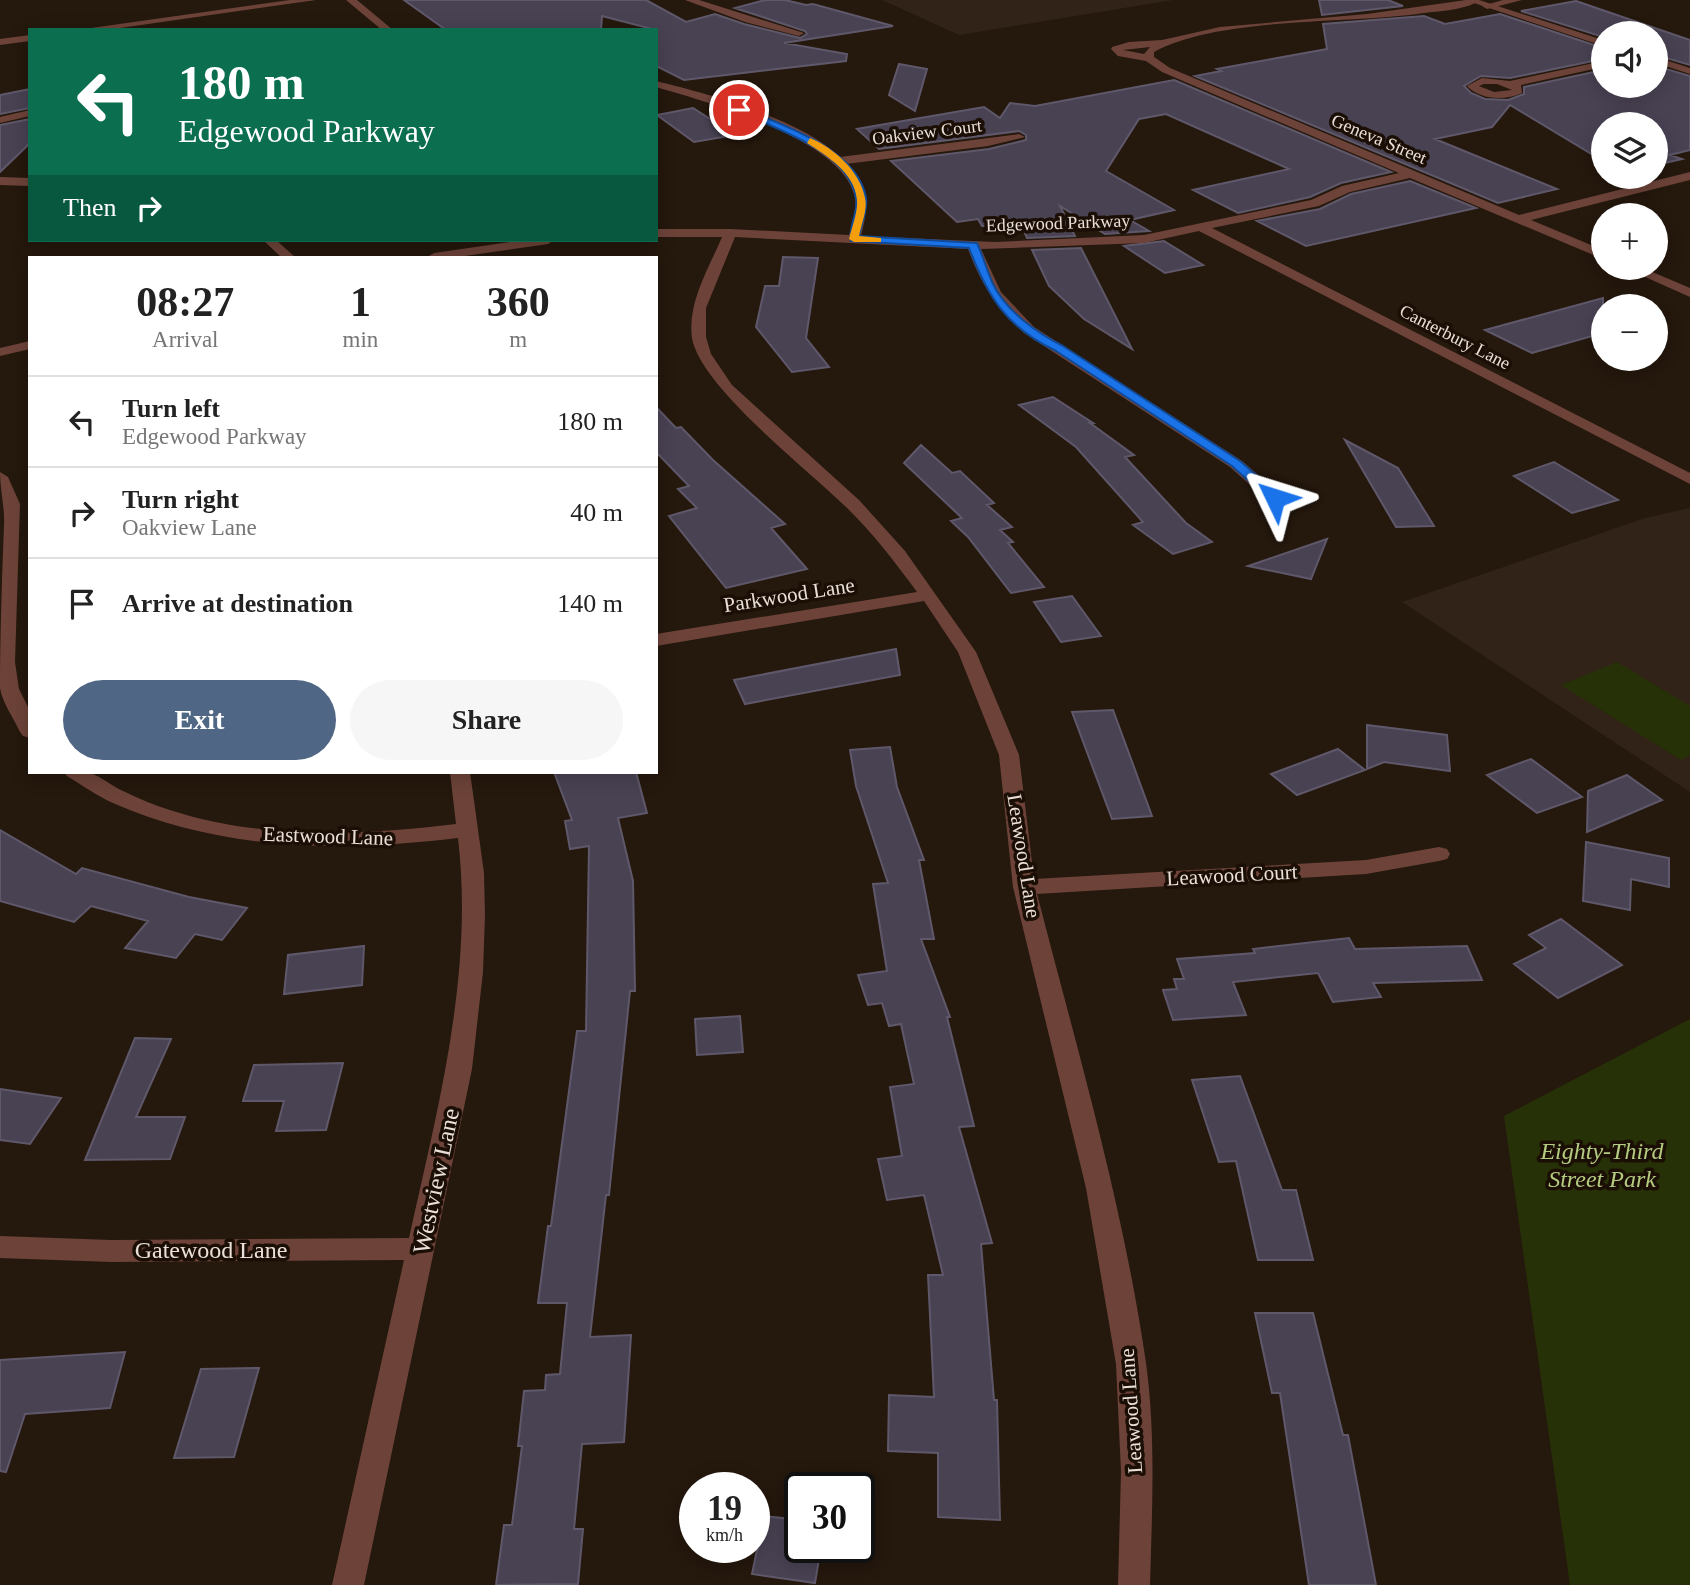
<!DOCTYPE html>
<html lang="en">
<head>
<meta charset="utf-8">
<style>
	body { margin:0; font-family:Georgia,serif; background:#f6f6f6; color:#222; height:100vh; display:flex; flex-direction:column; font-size:26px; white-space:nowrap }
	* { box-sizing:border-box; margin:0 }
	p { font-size:23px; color:#767676 }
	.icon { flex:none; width:38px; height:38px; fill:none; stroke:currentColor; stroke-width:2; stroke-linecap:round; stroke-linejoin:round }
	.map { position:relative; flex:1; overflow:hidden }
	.drawer { position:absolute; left:28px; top:256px; width:630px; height:518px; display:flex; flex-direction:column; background:#fff; border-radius:0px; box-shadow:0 4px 18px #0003 }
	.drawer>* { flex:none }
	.top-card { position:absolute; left:28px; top:28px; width:630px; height:214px; border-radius:0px; box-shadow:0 4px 18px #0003; background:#0b6e4f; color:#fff; overflow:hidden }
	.tools { position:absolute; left:1591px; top:21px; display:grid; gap:14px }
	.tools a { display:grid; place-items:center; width:77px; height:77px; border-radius:50%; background:#fff; box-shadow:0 4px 18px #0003; font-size:35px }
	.speed { position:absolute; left:679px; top:1472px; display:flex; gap:14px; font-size:35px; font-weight:700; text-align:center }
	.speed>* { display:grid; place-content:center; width:91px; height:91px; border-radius:50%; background:#fff; box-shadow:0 4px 18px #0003; line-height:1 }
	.speed small { font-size:18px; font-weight:400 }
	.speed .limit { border:4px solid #111; border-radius:10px; background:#fff; color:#111 }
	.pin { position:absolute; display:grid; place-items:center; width:60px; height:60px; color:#fff; margin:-30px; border:4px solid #fff; border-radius:50%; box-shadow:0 2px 7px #0007 }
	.me { position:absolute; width:77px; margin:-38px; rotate:311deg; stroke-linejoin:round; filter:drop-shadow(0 0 5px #0008) }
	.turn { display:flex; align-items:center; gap:24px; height:147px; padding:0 35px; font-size:32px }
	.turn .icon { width:91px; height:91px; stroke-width:2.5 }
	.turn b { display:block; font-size:49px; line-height:60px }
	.then { display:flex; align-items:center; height:66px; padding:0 35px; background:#0003; gap:14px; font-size:26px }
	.eta { display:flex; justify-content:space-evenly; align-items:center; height:119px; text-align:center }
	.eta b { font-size:42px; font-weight:700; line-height:49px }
	.primary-button { display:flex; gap:14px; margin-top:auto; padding:14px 35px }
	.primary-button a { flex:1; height:80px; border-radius:42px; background:#4f6784; color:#fff; font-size:28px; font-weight:700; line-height:80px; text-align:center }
	.primary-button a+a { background:#f6f6f6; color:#222 }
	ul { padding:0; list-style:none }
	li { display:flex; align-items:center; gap:21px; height:91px; padding:0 35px; border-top:2px solid #e0e0e0 }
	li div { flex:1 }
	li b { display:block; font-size:26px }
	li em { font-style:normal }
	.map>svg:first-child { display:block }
</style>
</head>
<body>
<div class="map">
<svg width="1690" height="1585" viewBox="0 0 1690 1585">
	<rect width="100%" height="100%" fill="#25180d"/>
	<path fill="#312317" d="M882 0H1173L959 35Z
		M1690 508V792L1402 602 1645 518Z"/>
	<path fill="#273107" d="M1617 662 1690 706V755L1681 760 1561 685Z
		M1690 1019V1585H1570L1504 1116Z"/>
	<path fill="#494253" stroke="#5f586a" stroke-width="2" d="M404 0H646L686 22 715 14 744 24 800 38 807 34 805 31 735 8 765 0H785L806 5 813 4 893 26 784 43 847 54 846 61 684 80 656 66V30L602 16 601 30H446Z
		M1319 0H1388L1403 6 1322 15Z
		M1576 1 1690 40V65L1656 55V33H1603V37L1521 11Z
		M1500 14 1603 48V59L1510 78 1481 76 1464 86 1471 93 1485 99 1508 100 1524 94V87L1603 70V86H1656V66L1690 76V150L1670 155 1682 159 1656 165V124H1603V161L1510 105 1492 127 1435 139 1557 189 1498 203 1195 76 1221 71 1217 69 1327 49 1323 24 1424 16 1445 24Z
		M899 64 927 69 915 111 889 95Z
		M1174 80 1391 172 1341 183 1310 197 1238 213 1193 190 1289 169 1166 114 1139 119 1106 171 1174 210 1130 220 1149 231 1105 234 1060 206 1075 236 1027 238 1021 224 982 226 978 219 957 222 891 161 989 149 1026 140V135L1019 131 879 149 857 129 984 107 1000 118 1010 103 1035 106Z
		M30 89V108L0 114V95Z
		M693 108 735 135 694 142 657 115Z
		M30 119V143L0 172V125Z
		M1410 181 1476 208 1306 246 1257 221 1320 209 1351 194Z
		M1164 241 1203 265 1165 273 1124 246Z
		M1081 248 1132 349 1084 319 1049 286 1032 250Z
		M783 257 818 258 806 338 829 367 792 372 756 327 765 286H779Z
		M1603 298V333L1532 353 1485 330Z
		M1053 397 1093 423H1090L1134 455 1125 457 1186 523 1212 542 1173 554 1133 525 1143 522 1076 447 1019 405Z
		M656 407 676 428 681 427 713 460 785 524 771 528 807 569 726 588 669 516 697 508 678 489 689 486 656 452Z
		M1345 440 1398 468 1434 526 1396 527Z
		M921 445 952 473 960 471 994 503 987 505 1012 527 1000 530 1013 542 1008 543 1044 587 1011 593 968 537 951 521 962 518 904 463Z
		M1554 462 1618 500 1572 513 1514 476Z
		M1327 539 1311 579 1248 566Z
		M1072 596 1101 636 1061 642 1034 602Z
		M896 649 900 675 745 704 734 680Z
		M1113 710 1152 816 1112 819 1072 712Z
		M1367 725 1447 735 1450 771 1384 762 1367 769Z
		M890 747 897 787 924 860H919L934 939H921L950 1017H947L974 1126 959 1127 992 1243 981 1244 994 1400H997L1000 1520 938 1517V1453L888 1451 889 1395 934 1397 928 1275H943L924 1195 887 1200 878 1159 902 1156 890 1087 914 1084 901 1024 889 1026 882 1003 868 1005 858 975 887 971 873 884 888 883 856 786 850 750Z
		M1338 749 1365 770 1297 795 1271 774Z
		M1531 759 1582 797 1537 813 1487 775Z
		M554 772H636L647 813 618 818 633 881 635 991H630L609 1195H606L590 1337 631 1335 624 1442 582 1444 574 1529H583L578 1584 496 1585 504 1525H512L522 1446H518L524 1391 545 1390 546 1375 560 1374 567 1303H538L548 1226H551L577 1031H586L589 846 570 849 565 821 572 820Z
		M1627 775 1662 800 1587 832 1588 791Z
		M0 830 76 874 82 868 189 897 247 908 222 940 195 934 176 958 125 948 148 921 91 906 74 922 0 901Z
		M1586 842 1669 858V887L1631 879 1630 910 1583 901Z
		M1561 919 1622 965 1558 998 1514 964 1546 948 1529 935Z
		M1349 938 1355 949 1467 946 1482 980 1373 983 1381 997 1333 1002 1318 973 1233 982 1246 1015 1173 1020 1163 990 1177 989 1174 979H1184L1177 959 1255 953 1253 949Z
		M364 946 362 985 284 994 288 955Z
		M740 1016 743 1052 697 1055 695 1019Z
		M135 1038 171 1039 136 1117H185L170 1159 85 1160Z
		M343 1063 326 1130 276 1131 284 1101H243L254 1065Z
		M1240 1076 1282 1190H1296L1313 1260H1258L1236 1161 1219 1162 1192 1080Z
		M0 1089 61 1098 30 1144 0 1140Z
		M1255 1313H1313L1343 1435H1348L1376 1585H1309L1280 1393H1272Z
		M125 1352 110 1408 25 1414 6 1472 0 1471V1360Z
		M259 1368 234 1457 174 1458 201 1369Z
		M764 1516 800 1520V1547H821L815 1583 752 1574Z"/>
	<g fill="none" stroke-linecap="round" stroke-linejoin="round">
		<path fill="#6d4339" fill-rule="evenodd" d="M290 0H316L106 30H77Z
			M346 0H357L393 30H382Z
			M685 0H699L804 33 799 36 745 22Z
			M1466 0 1479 1C1463 11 1435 11 1417 14 1342 24 1218 17 1154 52V57L1170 68 1519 215 1690 172V180L1531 220 1603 250V259L1410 178 1350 192 1319 206 1212 228 1690 473V484L1199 231 1144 243 981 249 1001 292 1034 327 1242 461 1281 494 1283 498 1281 502H1269L1230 467 1024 333C997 309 980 282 968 249L735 237 706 308V337L711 354 732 385 859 500 905 551 976 652 1019 755 1034 879 1366 860 1439 847 1447 849 1450 854 1447 859 1439 861 1366 874 1037 894C1077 1049 1123 1204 1146 1363 1156 1436 1152 1511 1150 1585H1118L1121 1472 1116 1364 1086 1188 1013 887 999 755 958 652 924 601 656 646V634L917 592C895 562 872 532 845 506 807 469 700 386 692 338 687 303 709 268 722 237H656V229H730L849 235C852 224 857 210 855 198 844 139 707 102 656 87V81C709 94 801 119 840 157L1019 134 1025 137 988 146 846 164C870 188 869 205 861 236L995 242 1144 235 1311 200 1342 186 1399 173 1162 72 1146 61 1118 56 1111 49 1112 47 1129 42 1162 40 1220 27 1367 14ZM1150 47 1144 54 1123 50Z
			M1503 0H1522L1487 9 1482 6Z
			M30 35V41L0 45V39Z
			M1603 61V67L1521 85 1522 93C1504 101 1481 100 1467 86L1482 78 1510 81ZM1484 84H1497L1512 90 1494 92 1479 86Z
			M30 110V116L0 123V117Z
			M0 177 30 178V186L0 185Z
			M263 240H276L295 257H281Z
			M524 240H554L548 244 458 257H427L434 253Z
			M1625 268H1643L1690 288V297Z
			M30 341V349L0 356V348Z
			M0 472 8 477 20 504 15 662 19 689 30 711V738L23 736 20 732C14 719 2 702 0 688 0 637 2 577 4 525 5 507 0 491 0 472Z
			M64 772C72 772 83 770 90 773 102 777 112 786 123 791 139 799 157 806 173 811 264 840 363 835 456 824L450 772H470L484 873 485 915 483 972 472 1069 364 1585H332L404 1260 111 1262 0 1258V1236L111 1240 409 1238C438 1107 474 973 458 838 341 852 222 851 113 803 97 796 82 785 67 776Z"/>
		<path fill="#6d4339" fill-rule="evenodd" d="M1465 0H1479L1603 40V46Z
			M1656 57 1690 68V74L1656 63Z"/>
	</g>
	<path fill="#1a73e8" stroke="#114b97" stroke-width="2" d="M736 108H742C782 125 858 149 866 198 868 209 861 225 859 236L977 243C983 256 987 271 993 284 1006 311 1037 333 1063 346L1240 461 1280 495V501H1271L1232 466 1056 351C1006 327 988 297 969 248L851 241C848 227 859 212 856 198 849 151 774 128 736 111Z"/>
	<path fill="#f59e0b" d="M810 138C834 148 860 171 865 198 868 209 861 225 859 236L881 238V242H854L849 239C852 227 858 212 857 200 855 173 827 156 807 143Z"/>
	<g text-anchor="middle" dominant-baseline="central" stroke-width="7" stroke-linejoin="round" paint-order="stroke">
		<g font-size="18" fill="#eae0d9" stroke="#1b0f05">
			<text transform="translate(927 132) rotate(-7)">Oakview Court</text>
			<text transform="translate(1379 139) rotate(23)">Geneva Street</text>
			<text transform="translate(1058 223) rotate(-2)">Edgewood Parkway</text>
			<text transform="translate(1455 337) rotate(27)">Canterbury Lane</text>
		</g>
		<g font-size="21" fill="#eae0d9" stroke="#1b0f05">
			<text transform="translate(789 595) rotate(-9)">Parkwood Lane</text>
			<text transform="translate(328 836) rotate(2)">Eastwood Lane</text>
			<text transform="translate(1024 856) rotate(81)">Leawood Lane</text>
			<text transform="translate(1232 875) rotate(-3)">Leawood Court</text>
			<text transform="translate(1131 1411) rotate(-94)">Leawood Lane</text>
		</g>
		<g font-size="24" font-style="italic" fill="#b4cc80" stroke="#1b0f05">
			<text x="1602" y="1151">Eighty-Third<tspan x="1602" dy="28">Street Park</tspan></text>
		</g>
		<g font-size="24" fill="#eae0d9" stroke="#1b0f05">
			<text transform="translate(436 1181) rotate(-78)">Westview Lane</text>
			<text x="211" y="1250">Gatewood Lane</text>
		</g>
	</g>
</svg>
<div class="tools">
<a><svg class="icon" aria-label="sound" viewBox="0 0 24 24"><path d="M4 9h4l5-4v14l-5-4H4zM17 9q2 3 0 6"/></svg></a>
<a><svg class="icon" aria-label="layers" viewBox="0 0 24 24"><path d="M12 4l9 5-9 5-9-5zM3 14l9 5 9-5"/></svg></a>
<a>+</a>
<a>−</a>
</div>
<div class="speed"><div>19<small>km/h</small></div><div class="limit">30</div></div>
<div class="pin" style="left:739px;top:110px;background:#d93025"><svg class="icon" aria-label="arrive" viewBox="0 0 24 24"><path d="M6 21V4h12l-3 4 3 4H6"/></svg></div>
<svg class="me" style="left:1275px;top:498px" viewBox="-20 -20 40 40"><path d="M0-17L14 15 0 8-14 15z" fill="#1a73e8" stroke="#fff" stroke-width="4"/></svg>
<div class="top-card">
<div class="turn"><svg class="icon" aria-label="left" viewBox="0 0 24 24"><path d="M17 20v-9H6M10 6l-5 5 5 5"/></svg><div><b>180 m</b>Edgewood Parkway</div></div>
<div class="then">Then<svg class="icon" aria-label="right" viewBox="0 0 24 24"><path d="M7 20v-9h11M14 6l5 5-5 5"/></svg></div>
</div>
<section class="drawer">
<div class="eta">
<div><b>08:27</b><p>Arrival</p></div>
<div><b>1</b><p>min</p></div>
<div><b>360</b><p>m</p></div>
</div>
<ul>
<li><svg class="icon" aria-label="left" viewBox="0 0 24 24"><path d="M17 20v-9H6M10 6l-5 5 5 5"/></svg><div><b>Turn left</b><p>Edgewood Parkway</p></div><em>180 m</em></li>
<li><svg class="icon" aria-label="right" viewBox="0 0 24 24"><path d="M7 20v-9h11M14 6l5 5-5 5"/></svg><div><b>Turn right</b><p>Oakview Lane</p></div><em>40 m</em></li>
<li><svg class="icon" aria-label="arrive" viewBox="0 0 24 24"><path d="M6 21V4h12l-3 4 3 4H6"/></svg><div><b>Arrive at destination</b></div><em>140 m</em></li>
</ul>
<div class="primary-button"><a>Exit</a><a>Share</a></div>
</section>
</div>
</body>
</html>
